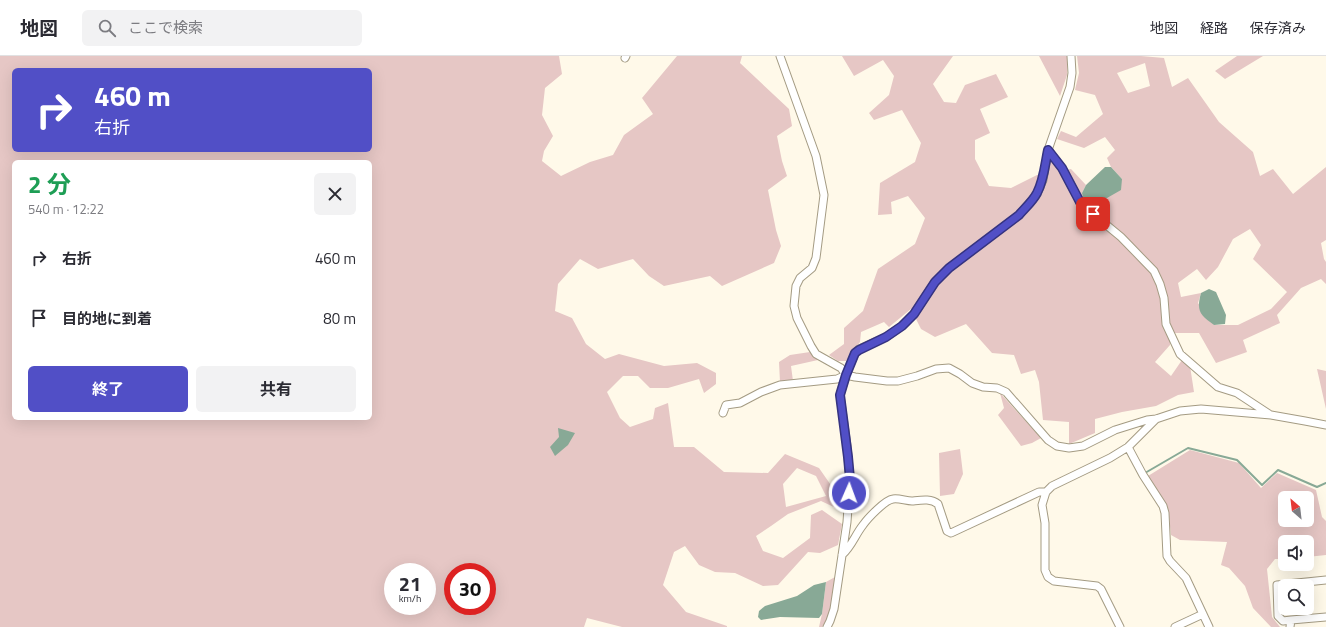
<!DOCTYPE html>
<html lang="ja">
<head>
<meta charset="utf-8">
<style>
	body { margin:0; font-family:"Titillium Web","Noto Sans JP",sans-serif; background:#f2f2f3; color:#2b2b33; height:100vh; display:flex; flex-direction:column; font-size:15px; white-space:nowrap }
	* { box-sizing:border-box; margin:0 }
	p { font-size:13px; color:#7c7c81 }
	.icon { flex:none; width:22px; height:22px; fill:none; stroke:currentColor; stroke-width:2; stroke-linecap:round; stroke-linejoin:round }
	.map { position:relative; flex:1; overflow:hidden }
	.sheet { position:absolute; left:12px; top:104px; width:360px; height:260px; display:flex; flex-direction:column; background:#fff; border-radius:6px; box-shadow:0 4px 16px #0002 }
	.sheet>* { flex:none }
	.hud { position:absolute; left:12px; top:12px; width:360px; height:84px; border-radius:6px; box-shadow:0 4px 16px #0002; background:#514fc6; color:#fff; overflow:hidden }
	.needle { width:26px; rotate:332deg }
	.controls { position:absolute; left:1278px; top:435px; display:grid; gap:8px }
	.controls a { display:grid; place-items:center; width:36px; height:36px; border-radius:6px; background:#fff; box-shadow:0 4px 16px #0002; font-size:20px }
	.speed { position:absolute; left:384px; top:507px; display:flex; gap:8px; font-size:20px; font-weight:700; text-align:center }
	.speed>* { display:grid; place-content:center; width:52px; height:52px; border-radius:50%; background:#fff; box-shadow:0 4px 16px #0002; line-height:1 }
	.speed small { font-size:10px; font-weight:400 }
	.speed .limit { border:6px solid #d22; background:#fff; color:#111 }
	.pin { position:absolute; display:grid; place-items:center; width:34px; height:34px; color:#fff; margin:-17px; border-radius:8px; box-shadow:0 2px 6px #0006 }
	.me { position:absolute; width:44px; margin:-22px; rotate:2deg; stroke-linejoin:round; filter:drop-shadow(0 0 3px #0008) }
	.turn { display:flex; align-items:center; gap:14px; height:84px; padding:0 16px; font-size:18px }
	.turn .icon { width:52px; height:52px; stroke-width:2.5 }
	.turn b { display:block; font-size:28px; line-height:34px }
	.round { display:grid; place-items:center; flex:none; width:42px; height:42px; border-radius:6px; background:#f2f2f3 }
	.summary { display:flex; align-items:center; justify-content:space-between; height:68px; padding:0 16px }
	h1 { font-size:24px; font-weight:700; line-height:30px; color:#1e9e55 }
	.primary-button { display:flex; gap:8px; margin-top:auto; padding:8px 16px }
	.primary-button a { flex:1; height:46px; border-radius:6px; background:#514fc6; color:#fff; font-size:16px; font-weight:700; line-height:46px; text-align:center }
	.primary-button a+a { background:#f2f2f3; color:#2b2b33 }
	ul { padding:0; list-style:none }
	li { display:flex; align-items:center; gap:12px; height:60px; padding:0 16px }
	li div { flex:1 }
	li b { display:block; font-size:15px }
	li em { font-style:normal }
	header { display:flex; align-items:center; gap:24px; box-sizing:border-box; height:56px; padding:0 20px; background:#fff; border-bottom:1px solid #e1e1e2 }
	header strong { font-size:19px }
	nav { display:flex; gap:22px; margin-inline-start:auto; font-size:14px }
	.search { width:280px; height:36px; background:#f2f2f3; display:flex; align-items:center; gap:10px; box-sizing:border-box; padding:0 14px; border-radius:6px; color:#7c7c81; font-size:15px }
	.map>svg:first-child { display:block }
</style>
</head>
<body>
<header>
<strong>地図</strong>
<div class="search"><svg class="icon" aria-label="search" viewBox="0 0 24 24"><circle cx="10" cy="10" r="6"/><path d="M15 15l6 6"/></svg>ここで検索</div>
<nav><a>地図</a><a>経路</a><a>保存済み</a></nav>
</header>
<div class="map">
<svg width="1326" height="571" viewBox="0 0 1326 571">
	<rect width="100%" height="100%" fill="#fff9e9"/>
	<path fill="#e6c7c5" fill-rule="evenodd" d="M0 0H559L562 18 545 32 542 59 553 80 544 95 542 105 561 120 590 106 613 99 624 79 653 58 642 42 677 0H742L740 7 789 53 792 70 777 80 782 105 787 120 768 134 776 174 781 190 774 207 722 230 710 220 664 230 649 220 633 203 598 213 580 203 558 228 555 255 572 262 586 288 605 303 619 298 664 310 697 307 716 317V328L704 337 699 323 668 332H650L638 320H623L607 336 620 362 630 371 653 363 655 352 668 347 674 391H694L724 416 768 417 785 398 819 412 835 435 836 452 821 445 788 458 771 470 756 480 763 495 783 502 810 482 811 459 822 454 842 468 838 489 820 497 808 496 778 529 763 530 735 517 715 516 699 509 685 490 674 496 663 529 686 556 727 570V571H622L587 562 584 571H0ZM14 14H370V94H14ZM14 106H370V362H14ZM797 412 816 420 826 440 786 451 783 428ZM393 516H427V550H393ZM453 516H487V550H453Z
		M842 0H953L933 28 944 46 956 47 965 29 996 18 1008 41 980 53 990 77 975 84V103L989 130 1011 132 1037 119H1047L1051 103 1060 115 1071 113 1086 129 1082 137 1122 123 1111 111 1107 102 1115 94 1105 81 1084 92 1057 83 1061 75 1076 81 1103 58 1095 39 1075 34 1079 17 1077 0H1141L1164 2 1172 31 1188 22 1219 66 1253 96 1260 120 1273 113 1293 138 1326 111V184L1321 187 1324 203 1326 206V228L1321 223 1301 232 1277 259 1280 267 1243 284 1247 296 1216 307 1199 277H1170V289L1155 306 1171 320 1182 304 1190 310 1194 336 1178 339 1156 350 1122 356 1095 363V377L1069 388V366L1043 364 1039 326 1035 314 1021 318 1014 299 992 297 966 268 935 281 921 273 911 253 889 271 884 266 861 276 860 286 846 305H838L829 299 844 288V272L863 255 878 213 915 188 925 162 908 140 891 146 892 158 878 159 880 127 915 106 921 87 902 54 874 64 869 57 889 39 894 20 883 4 854 20ZM1145 7 1150 30 1128 37 1117 17ZM1250 173 1261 189 1253 203 1287 236 1271 253 1238 269H1214L1198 247 1201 237 1181 241 1178 227 1197 213 1206 224 1218 211 1233 183Z
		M1039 0H1068L1067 19 1060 40Z
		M1237 0H1263L1225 23 1215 15Z
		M810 296 818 304 791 310 793 325 780 326 779 306 790 299Z
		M1317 313 1326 315V353Z
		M1000 337 1041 382 1032 387 1021 390 998 359 1004 352Z
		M960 393 963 418 954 438 940 440 939 397Z
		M1190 394 1239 407 1261 432 1277 417 1316 434 1322 461 1326 465V499L1307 501V486H1285V503H1275L1267 513 1272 561 1280 571H1271L1253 552 1245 530 1229 512 1221 509 1227 486 1180 484 1171 479 1168 452 1148 420ZM1285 442H1307V464H1285Z
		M835 521 829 560 822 571H819L822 558 826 526Z"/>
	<path fill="#88a996" d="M1105 111H1111L1122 123 1121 134 1093 150 1085 148 1082 137 1086 129Z
		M1209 233 1216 236 1226 259 1225 268 1214 269C1200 259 1196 255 1201 237Z
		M558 372 575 377 568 389 555 400 550 391 559 381Z
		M826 526 822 558 819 562 780 561 761 564 758 561 759 555 765 550 797 540 814 529Z"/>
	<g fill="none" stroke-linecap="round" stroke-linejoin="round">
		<path stroke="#88a996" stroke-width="2" d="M1145 417 1188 392 1237 404 1262 429 1278 414 1317 431 1326 427"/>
		<g stroke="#a49b83" stroke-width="9">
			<path id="street" d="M780 0 816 100 824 139 816 202 812 212 800 222 796 230 794 250 797 262 811 290 816 298 841 312 846 319 855 321 887 325H898L917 320 936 313 949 312 960 318 972 327 983 331 997 332 1006 336 1048 384 1057 390 1069 392 1083 390 1115 374 1147 364 1156 363 1180 355 1201 353 1271 359 1305 365 1326 369
				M625 2 626 0
				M1048 94 1062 112 1081 148 1121 181 1154 215 1160 228 1164 242 1166 268 1180 298 1218 331 1237 337 1269 358
				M723 357 726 349 740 347 761 336 780 329 837 323 846 319
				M1128 391 1143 419 1163 450 1165 457 1167 500 1170 505 1186 522 1209 571
				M842 499C852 490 855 479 863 469 868 462 885 444 893 443 899 442 906 445 912 445 921 444 931 442 938 448L947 475 951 477 1039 436H1046
				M1291 564 1283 565 1278 560 1277 529 1326 524
				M827 571 830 565 834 553 847 466 850 423 847 390 840 339 846 319 855 297 859 293 886 281 902 270 914 258 935 226 949 212 1019 159 1037 138 1043 124 1048 94 1070 31 1072 17 1071 0
				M1120 571 1101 533 1097 530 1054 525 1048 521 1045 514V467L1042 449 1046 436 1052 430 1110 402 1128 391 1156 363
				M1175 571 1203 558
				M1290 571 1291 564 1326 561"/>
		</g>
		<use href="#street" stroke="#fff" stroke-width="7"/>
	</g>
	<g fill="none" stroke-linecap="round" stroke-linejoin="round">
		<g stroke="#353381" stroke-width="10">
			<path id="route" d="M849 437 850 423 848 401 840 339 846 319 855 297 859 294 886 281 902 270 914 258 935 226 949 212 1019 159C1025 152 1033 145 1037 137 1044 124 1045 108 1048 94L1062 112 1081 148 1093 158"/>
		</g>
		<use href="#route" stroke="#514fc6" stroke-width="7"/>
	</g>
</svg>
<div class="controls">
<a><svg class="needle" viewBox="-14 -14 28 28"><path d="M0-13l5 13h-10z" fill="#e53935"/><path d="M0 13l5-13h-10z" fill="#7c7c81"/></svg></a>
<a><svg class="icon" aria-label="sound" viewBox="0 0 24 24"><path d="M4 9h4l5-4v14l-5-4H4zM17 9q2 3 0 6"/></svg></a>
<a><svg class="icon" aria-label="search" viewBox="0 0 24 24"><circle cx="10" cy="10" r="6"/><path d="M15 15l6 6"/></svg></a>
</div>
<div class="speed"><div>21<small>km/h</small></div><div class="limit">30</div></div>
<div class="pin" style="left:1093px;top:158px;background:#d93025"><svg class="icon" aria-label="arrive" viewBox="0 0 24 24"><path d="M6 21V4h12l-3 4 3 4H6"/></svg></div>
<svg class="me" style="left:849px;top:437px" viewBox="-20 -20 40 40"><circle r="17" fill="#514fc6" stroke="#fff" stroke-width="3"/><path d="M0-11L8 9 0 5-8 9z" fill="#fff"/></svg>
<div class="hud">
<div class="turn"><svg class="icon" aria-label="right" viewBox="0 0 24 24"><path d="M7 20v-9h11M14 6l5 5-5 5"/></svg><div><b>460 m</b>右折</div></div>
</div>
<section class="sheet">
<div class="summary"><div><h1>2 分</h1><p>540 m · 12:22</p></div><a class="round"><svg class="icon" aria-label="close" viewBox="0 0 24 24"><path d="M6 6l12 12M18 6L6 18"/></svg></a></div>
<ul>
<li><svg class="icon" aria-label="right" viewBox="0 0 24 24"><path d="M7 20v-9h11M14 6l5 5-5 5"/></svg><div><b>右折</b></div><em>460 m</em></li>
<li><svg class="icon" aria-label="arrive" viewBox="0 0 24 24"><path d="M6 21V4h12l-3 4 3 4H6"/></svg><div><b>目的地に到着</b></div><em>80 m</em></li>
</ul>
<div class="primary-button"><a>終了</a><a>共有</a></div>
</section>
</div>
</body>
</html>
